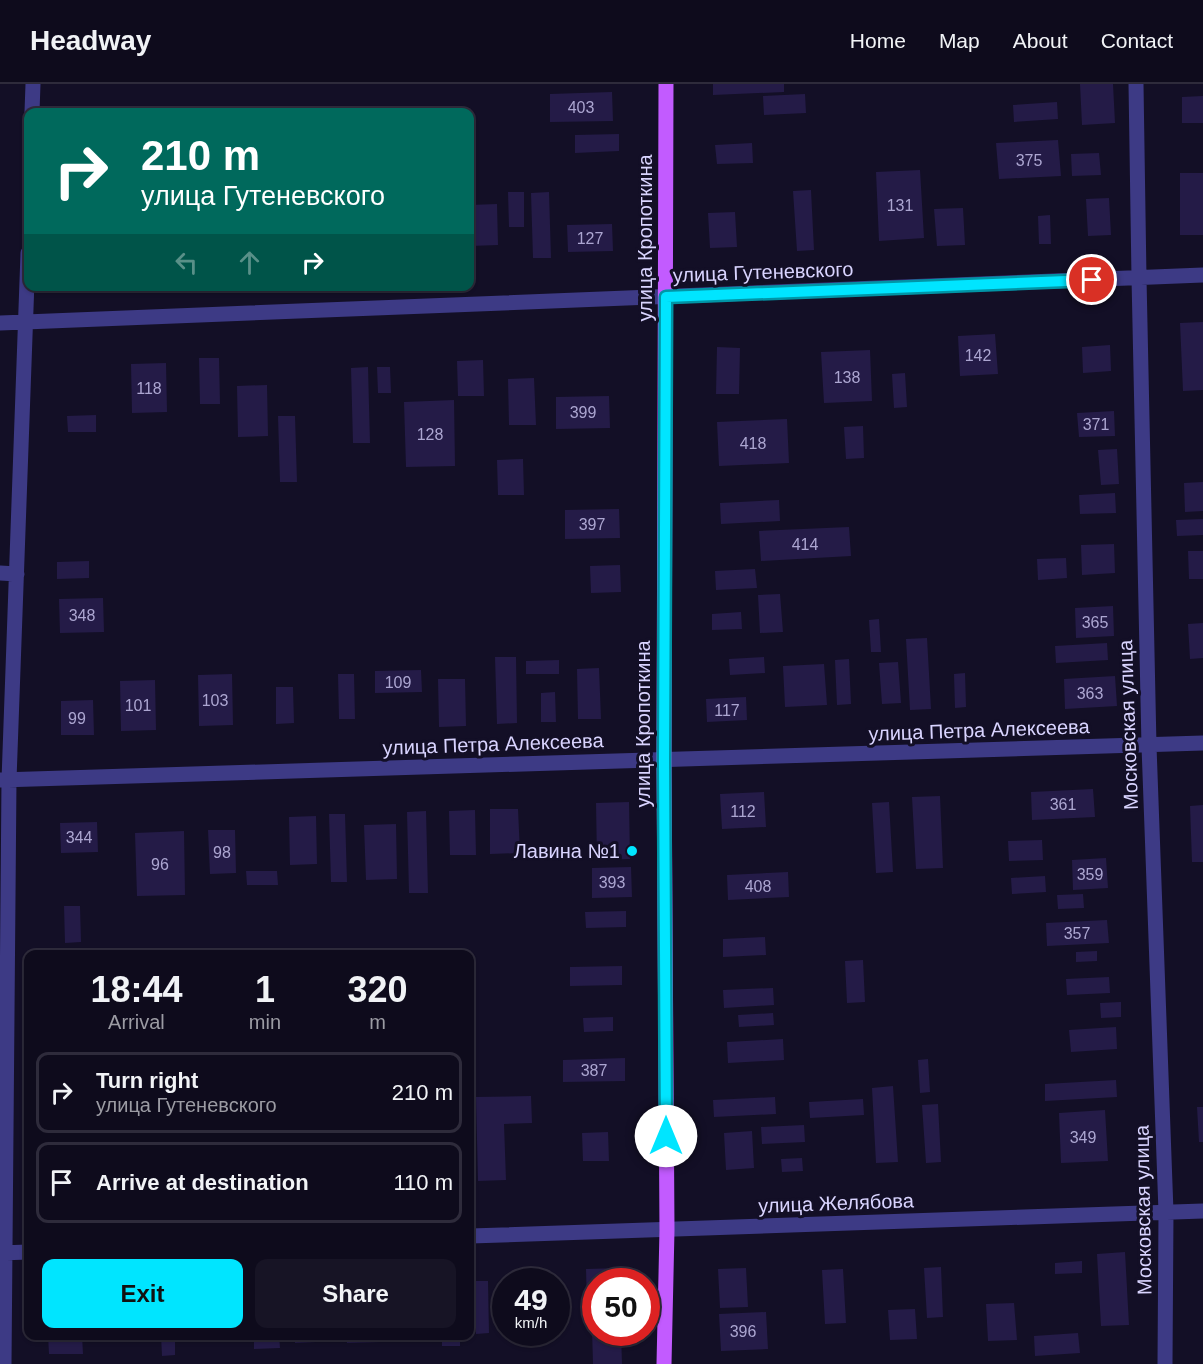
<!DOCTYPE html>
<html lang="en">
<head>
<meta charset="utf-8">
<style>
	body { margin:0; font-family:Arial,sans-serif; background:#171425; color:#f1f3f6; height:100vh; display:flex; flex-direction:column; font-size:22px; white-space:nowrap }
	* { box-sizing:border-box; margin:0 }
	p { font-size:20px; color:#9b9ba3 }
	.icon { flex:none; width:33px; height:33px; fill:none; stroke:currentColor; stroke-width:2; stroke-linecap:round; stroke-linejoin:round }
	.map { position:relative; flex:1; overflow:hidden }
	.drawer { position:absolute; left:24px; top:866px; width:450px; height:390px; display:flex; flex-direction:column; background:#0e0b1c; border-radius:12px; box-shadow:0 2px 4px #0004,0 0 0 2px #2e2b3b }
	.drawer>* { flex:none }
	.banner { position:absolute; left:24px; top:24px; width:450px; height:183px; border-radius:12px; box-shadow:0 2px 4px #0004,0 0 0 2px #2e2b3b; background:#00695c; color:#fff; overflow:hidden }
	.speed { position:absolute; left:492px; top:1184px; display:flex; gap:12px; font-size:30px; font-weight:700; text-align:center }
	.speed>* { display:grid; place-content:center; width:78px; height:78px; border-radius:50%; background:#0e0b1c; box-shadow:0 2px 4px #0004,0 0 0 2px #2e2b3b; line-height:1 }
	.speed small { font-size:15px; font-weight:400 }
	.speed .limit { border:9px solid #d22; background:#fff; color:#111 }
	.pin { position:absolute; display:grid; place-items:center; width:51px; height:51px; color:#fff; margin:-26px; border:3px solid #fff; border-radius:50%; box-shadow:0 2px 6px #0007 }
	.me { position:absolute; width:66px; margin:-33px; rotate:0deg; stroke-linejoin:round; filter:drop-shadow(0 0 4px #0008) }
	.turn { display:flex; align-items:center; gap:21px; height:126px; padding:0 18px; font-size:27px }
	.turn .icon { width:78px; height:78px; stroke-width:2.5 }
	.turn b { display:block; font-size:42px; line-height:51px }
	.lanes { display:flex; align-items:center; height:57px; padding:0 18px; background:#0003; justify-content:center; gap:30px; direction:ltr }
	.lanes .off { opacity:.35 }
	.eta { display:flex; justify-content:space-evenly; align-items:center; height:102px; text-align:center }
	.eta b { font-size:36px; font-weight:700; line-height:42px }
	.button { display:flex; gap:12px; margin-top:auto; padding:12px 18px }
	.button a { flex:1; height:69px; border-radius:12px; background:#00e5ff; color:#111; font-size:24px; font-weight:700; line-height:69px; text-align:center }
	.button a+a { background:#171425; color:#f1f3f6 }
	ul { padding:0; list-style:none }
	li { display:flex; align-items:center; gap:18px; height:81px; margin:0 12px 9px; padding:0 6px; border:3px solid #2e2b3b; border-radius:12px }
	li div { flex:1 }
	li b { display:block; font-size:22px }
	li em { font-style:normal }
	header { display:flex; align-items:center; gap:36px; box-sizing:border-box; height:84px; padding:0 30px; background:#0e0b1c; border-bottom:2px solid #2e2b3b }
	header strong { font-size:28px }
	nav { display:flex; gap:33px; margin-inline-start:auto; font-size:21px }
	.map>svg:first-child { display:block }
</style>
</head>
<body>
<header>
<strong>Headway</strong>
<nav><a>Home</a><a>Map</a><a>About</a><a>Contact</a></nav>
</header>
<div class="map">
<svg width="1203" height="1280" viewBox="0 0 1203 1280">
	<rect width="100%" height="100%" fill="#130f26"/>
	<path fill="#241b47" d="M713 0H784V8L713 11Z
		M1080 0H1113L1115 39 1082 41Z
		M612 8 613 37 550 38V10Z
		M805 10 806 29 764 31 763 12Z
		M1203 12V39H1182V13Z
		M1057 18 1058 35 1014 38 1013 21Z
		M619 50V67L575 69V51Z
		M1058 56 1061 92 999 95 996 59Z
		M752 59 753 79 717 80 715 61Z
		M1099 69 1101 91 1072 92 1071 70Z
		M920 86 924 154 879 157 876 88Z
		M1180 89H1203V151H1180Z
		M811 106 814 166 797 167 793 107Z
		M508 108H524V143H509Z
		M549 108 551 174H533L531 109Z
		M1109 114 1111 151 1088 152 1086 115Z
		M497 120 498 161 470 162V121Z
		M963 124 965 161 937 162 934 125Z
		M735 128 737 163 710 164 708 129Z
		M1050 131 1051 160H1039L1038 132Z
		M612 140 613 167 568 168 567 141Z
		M1203 238V306L1183 307 1180 239Z
		M995 250 998 290 960 292 958 252Z
		M1110 261 1111 287 1083 289 1082 263Z
		M717 263 740 264 739 310H716Z
		M870 266 872 317 824 319 821 268Z
		M199 274H219L220 320H200Z
		M483 276 484 312H458L457 277Z
		M166 279 167 328 132 329 131 280Z
		M368 283 370 359H353L351 284Z
		M377 283H390L391 309H378Z
		M905 289 907 323 894 324 892 290Z
		M534 294 536 341H509L508 295Z
		M267 301 268 352 238 353 237 302Z
		M609 312 610 344 556 345V313Z
		M454 316 455 382 406 383 404 318Z
		M1114 327 1115 352 1079 353 1077 329Z
		M96 331V348H68L67 332Z
		M278 332H295L297 398H280Z
		M787 335 789 379 719 382 717 338Z
		M863 342 864 374 846 375 844 343Z
		M1117 365 1119 400 1101 401 1098 366Z
		M523 375 524 411H498L497 376Z
		M1203 398V427L1185 428 1184 399Z
		M1115 409 1116 429 1080 430 1079 411Z
		M779 416 780 437 721 440 720 419Z
		M619 425 620 454 565 455V426Z
		M1203 435V451L1177 452 1176 436Z
		M849 443 851 472 761 477 759 447Z
		M1114 460 1115 489 1082 491 1081 461Z
		M1188 467H1203V495H1189Z
		M1066 474 1067 494 1038 496 1037 475Z
		M89 477V494L57 495V478Z
		M620 481 621 508 591 509 590 482Z
		M755 485 757 504 716 506 715 487Z
		M780 510 783 548 760 549 758 511Z
		M103 514 104 548 60 549 59 515Z
		M1113 522 1114 552 1076 554 1075 524Z
		M741 528 742 545 712 546V530Z
		M879 535 881 568H871L869 536Z
		M1203 539V574L1190 575 1188 540Z
		M927 554 931 625 910 626 906 555Z
		M1107 559 1108 576 1056 579 1055 562Z
		M495 573H516L517 639 497 640Z
		M764 573 765 589 730 591 729 575Z
		M849 575 851 620 837 621 835 576Z
		M559 576V590H526V577Z
		M898 578 901 619 882 620 879 579Z
		M824 580 827 621 785 623 783 582Z
		M599 584 601 635H578L577 585Z
		M421 586 422 608 375 609V587Z
		M965 589 966 623 955 624 954 590Z
		M232 590 233 641 199 642 198 591Z
		M338 590H354L355 635H339Z
		M1115 592 1117 622 1065 625 1064 595Z
		M438 595H465L466 642 439 643Z
		M155 596 156 646 121 647 120 597Z
		M276 603H293L294 639 276 640Z
		M555 608 556 638H541V609Z
		M746 613 747 636 707 638 706 615Z
		M93 616 94 651H61V617Z
		M1093 705 1095 733 1032 736 1031 708Z
		M764 708 766 743 722 745 720 710Z
		M940 712 943 784 916 785 912 713Z
		M629 718 630 775 597 776 596 719Z
		M889 718 893 788 876 789 872 719Z
		M1203 721V778H1192L1190 722Z
		M490 725H518L520 769 490 770Z
		M475 726 476 771H450L449 727Z
		M426 727 428 809H409L407 728Z
		M329 730H345L347 798H331Z
		M316 732 317 780 290 781 289 733Z
		M97 738 98 768 61 769 60 739Z
		M396 740 397 795 366 796 364 741Z
		M208 746H235L236 789 210 790Z
		M184 747 185 811 137 812 135 749Z
		M1042 756 1043 776 1009 777 1008 757Z
		M1106 774 1108 804 1073 806 1072 776Z
		M631 783 632 813 592 814V784Z
		M246 787H277L278 801H247Z
		M788 788 789 813 728 816 727 791Z
		M1045 792 1046 808 1012 810 1011 794Z
		M1083 810 1084 824 1058 825 1057 811Z
		M64 822H80L81 858 65 859Z
		M626 827V843L586 844 585 828Z
		M1107 836 1109 859 1047 862 1046 839Z
		M765 853 766 871 723 873V855Z
		M1097 867V877L1076 878V868Z
		M863 876 865 918 847 919 845 877Z
		M622 882V901L570 902V883Z
		M1109 893 1110 909 1067 911 1066 895Z
		M773 904 774 921 724 924 723 906Z
		M1121 918V933L1101 934 1100 919Z
		M773 929 774 941 739 943 738 931Z
		M613 933V947L584 948 583 934Z
		M1116 943 1117 965 1071 968 1069 946Z
		M783 955 784 976 728 979 727 958Z
		M625 974V997L563 998V976Z
		M928 975 930 1008 920 1009 918 976Z
		M1116 996 1117 1013 1045 1017V1000Z
		M893 1002 898 1078 876 1079 872 1004Z
		M531 1012 532 1039 504 1040 506 1096 478 1097 476 1013Z
		M775 1013 776 1030 714 1033 713 1016Z
		M863 1015 864 1031 810 1034 809 1018Z
		M938 1020 941 1078 926 1079 922 1021Z
		M1197 1023H1203V1058H1199Z
		M1105 1026 1108 1077 1061 1079 1059 1029Z
		M804 1041 805 1058 762 1060 761 1043Z
		M752 1047 754 1084 726 1086 724 1049Z
		M608 1048 609 1077H583L582 1049Z
		M802 1074 803 1087 782 1088 781 1075Z
		M1125 1168 1129 1241 1101 1242 1097 1170Z
		M1082 1177V1189L1055 1190V1179Z
		M941 1183 943 1233 927 1234 924 1184Z
		M623 1184V1197H596V1221H587L586 1185Z
		M746 1184 748 1223 720 1224 718 1185Z
		M843 1185 846 1239 825 1240 822 1186Z
		M546 1191V1197H522L521 1192Z
		M475 1197H488L489 1249 476 1250Z
		M1014 1219 1017 1256 988 1257 986 1220Z
		M915 1225 917 1255 890 1256 888 1226Z
		M766 1228 768 1265 721 1267 719 1230Z
		M592 1245H596V1248H621L622 1280H593Z
		M1078 1249 1080 1269 1035 1272 1034 1252Z
		M48 1251H82L83 1270H49Z
		M105 1251H126V1258H106Z
		M161 1251H175V1271L162 1272Z
		M254 1251H279L280 1264 254 1265Z
		M295 1251H316V1258L295 1259Z
		M346 1251H381V1258L347 1259Z
		M397 1251H414V1257H397Z
		M442 1251H460V1262H442Z"/>
	<g fill="none" stroke-linecap="round" stroke-linejoin="round">
		<path stroke="#3d3a85" stroke-width="15" d="M1136 0 1139 194 1149 662 1166 1128 1165 1280
			M32 28 33 0
			M0 239 1203 191
			M0 489 17 490
			M0 696 1203 659
			M470 1152 1203 1127
			M0 1169 28 1168
			M4 1280 9 696 28 169"/>
		<path stroke="#c25bff" stroke-width="15" d="M664 1280 667 1146 664 676 666 0"/>
	</g>
	<g fill="none" stroke-linecap="round" stroke-linejoin="round">
		<g stroke="#0095a6" stroke-width="15">
			<path id="route" d="M666 1052 664 676 666 213 1092 196"/>
		</g>
		<use href="#route" stroke="#00e5ff" stroke-width="10"/>
	</g>
	<circle fill="#00e5ff" stroke="#130f26" stroke-width="2" cx="632" cy="767" r="6"/>
	<g text-anchor="middle" dominant-baseline="central" stroke-width="6" stroke-linejoin="round" paint-order="stroke">
		<g font-size="16" fill="#aca6d1">
			<text x="581" y="23">403</text>
			<text x="1029" y="76">375</text>
			<text x="900" y="121">131</text>
			<text x="590" y="154">127</text>
			<text x="978" y="271">142</text>
			<text x="847" y="293">138</text>
			<text x="149" y="304">118</text>
			<text x="583" y="328">399</text>
			<text x="1096" y="340">371</text>
			<text x="430" y="350">128</text>
			<text x="753" y="359">418</text>
			<text x="592" y="440">397</text>
			<text x="805" y="460">414</text>
			<text x="82" y="531">348</text>
			<text x="1095" y="538">365</text>
			<text x="398" y="598">109</text>
			<text x="1090" y="609">363</text>
			<text x="215" y="616">103</text>
			<text x="138" y="621">101</text>
			<text x="727" y="626">117</text>
			<text x="77" y="634">99</text>
			<text x="1063" y="720">361</text>
			<text x="743" y="727">112</text>
			<text x="79" y="753">344</text>
			<text x="222" y="768">98</text>
			<text x="160" y="780">96</text>
			<text x="1090" y="790">359</text>
			<text x="612" y="798">393</text>
			<text x="758" y="802">408</text>
			<text x="1077" y="849">357</text>
			<text x="594" y="986">387</text>
			<text x="1083" y="1053">349</text>
			<text x="743" y="1247">396</text>
		</g>
		<g font-size="20" fill="#d9d4ff" stroke="#130f26">
			<text transform="translate(645 154) rotate(-90)">улица Кропоткина</text>
			<text transform="translate(763 188) rotate(-2)">улица Гутеневского</text>
			<text transform="translate(643 640) rotate(-90)">улица Кропоткина</text>
			<text transform="translate(1128 641) rotate(-92)">Московская улица</text>
			<text transform="translate(979 646) rotate(-2)">улица Петра Алексеева</text>
			<text transform="translate(493 660) rotate(-2)">улица Петра Алексеева</text>
			<text transform="translate(836 1119) rotate(-2)">улица Желябова</text>
			<text transform="translate(1143 1126) rotate(-91)">Московская улица</text>
		</g>
		<g font-size="20" fill="#d9d4ff" stroke="#130f26" text-anchor="end">
			<text x="620" y="767">Лавина №1</text>
		</g>
	</g>
</svg>
<div class="speed"><div>49<small>km/h</small></div><div class="limit">50</div></div>
<div class="pin" style="left:1092px;top:196px;background:#d93025"><svg class="icon" aria-label="arrive" viewBox="0 0 24 24"><path d="M6 21V4h12l-3 4 3 4H6"/></svg></div>
<svg class="me" style="left:666px;top:1052px" viewBox="-20 -20 40 40"><circle r="19" fill="#fff"/><path d="M0-13L10 11 0 6-10 11z" fill="#00e5ff"/></svg>
<div class="banner">
<div class="turn"><svg class="icon" aria-label="right" viewBox="0 0 24 24"><path d="M7 20v-9h11M14 6l5 5-5 5"/></svg><div><b>210 m</b>улица Гутеневского</div></div>
<div class="lanes"><svg class="icon off" aria-label="left" viewBox="0 0 24 24"><path d="M17 20v-9H6M10 6l-5 5 5 5"/></svg><svg class="icon off" aria-label="ahead" viewBox="0 0 24 24"><path d="M12 20V5M6 11l6-6 6 6"/></svg><svg class="icon" aria-label="right" viewBox="0 0 24 24"><path d="M7 20v-9h11M14 6l5 5-5 5"/></svg></div>
</div>
<section class="drawer">
<div class="eta">
<div><b>18:44</b><p>Arrival</p></div>
<div><b>1</b><p>min</p></div>
<div><b>320</b><p>m</p></div>
</div>
<ul>
<li><svg class="icon" aria-label="right" viewBox="0 0 24 24"><path d="M7 20v-9h11M14 6l5 5-5 5"/></svg><div><b>Turn right</b><p>улица Гутеневского</p></div><em>210 m</em></li>
<li><svg class="icon" aria-label="arrive" viewBox="0 0 24 24"><path d="M6 21V4h12l-3 4 3 4H6"/></svg><div><b>Arrive at destination</b></div><em>110 m</em></li>
</ul>
<div class="button"><a>Exit</a><a>Share</a></div>
</section>
</div>
</body>
</html>
